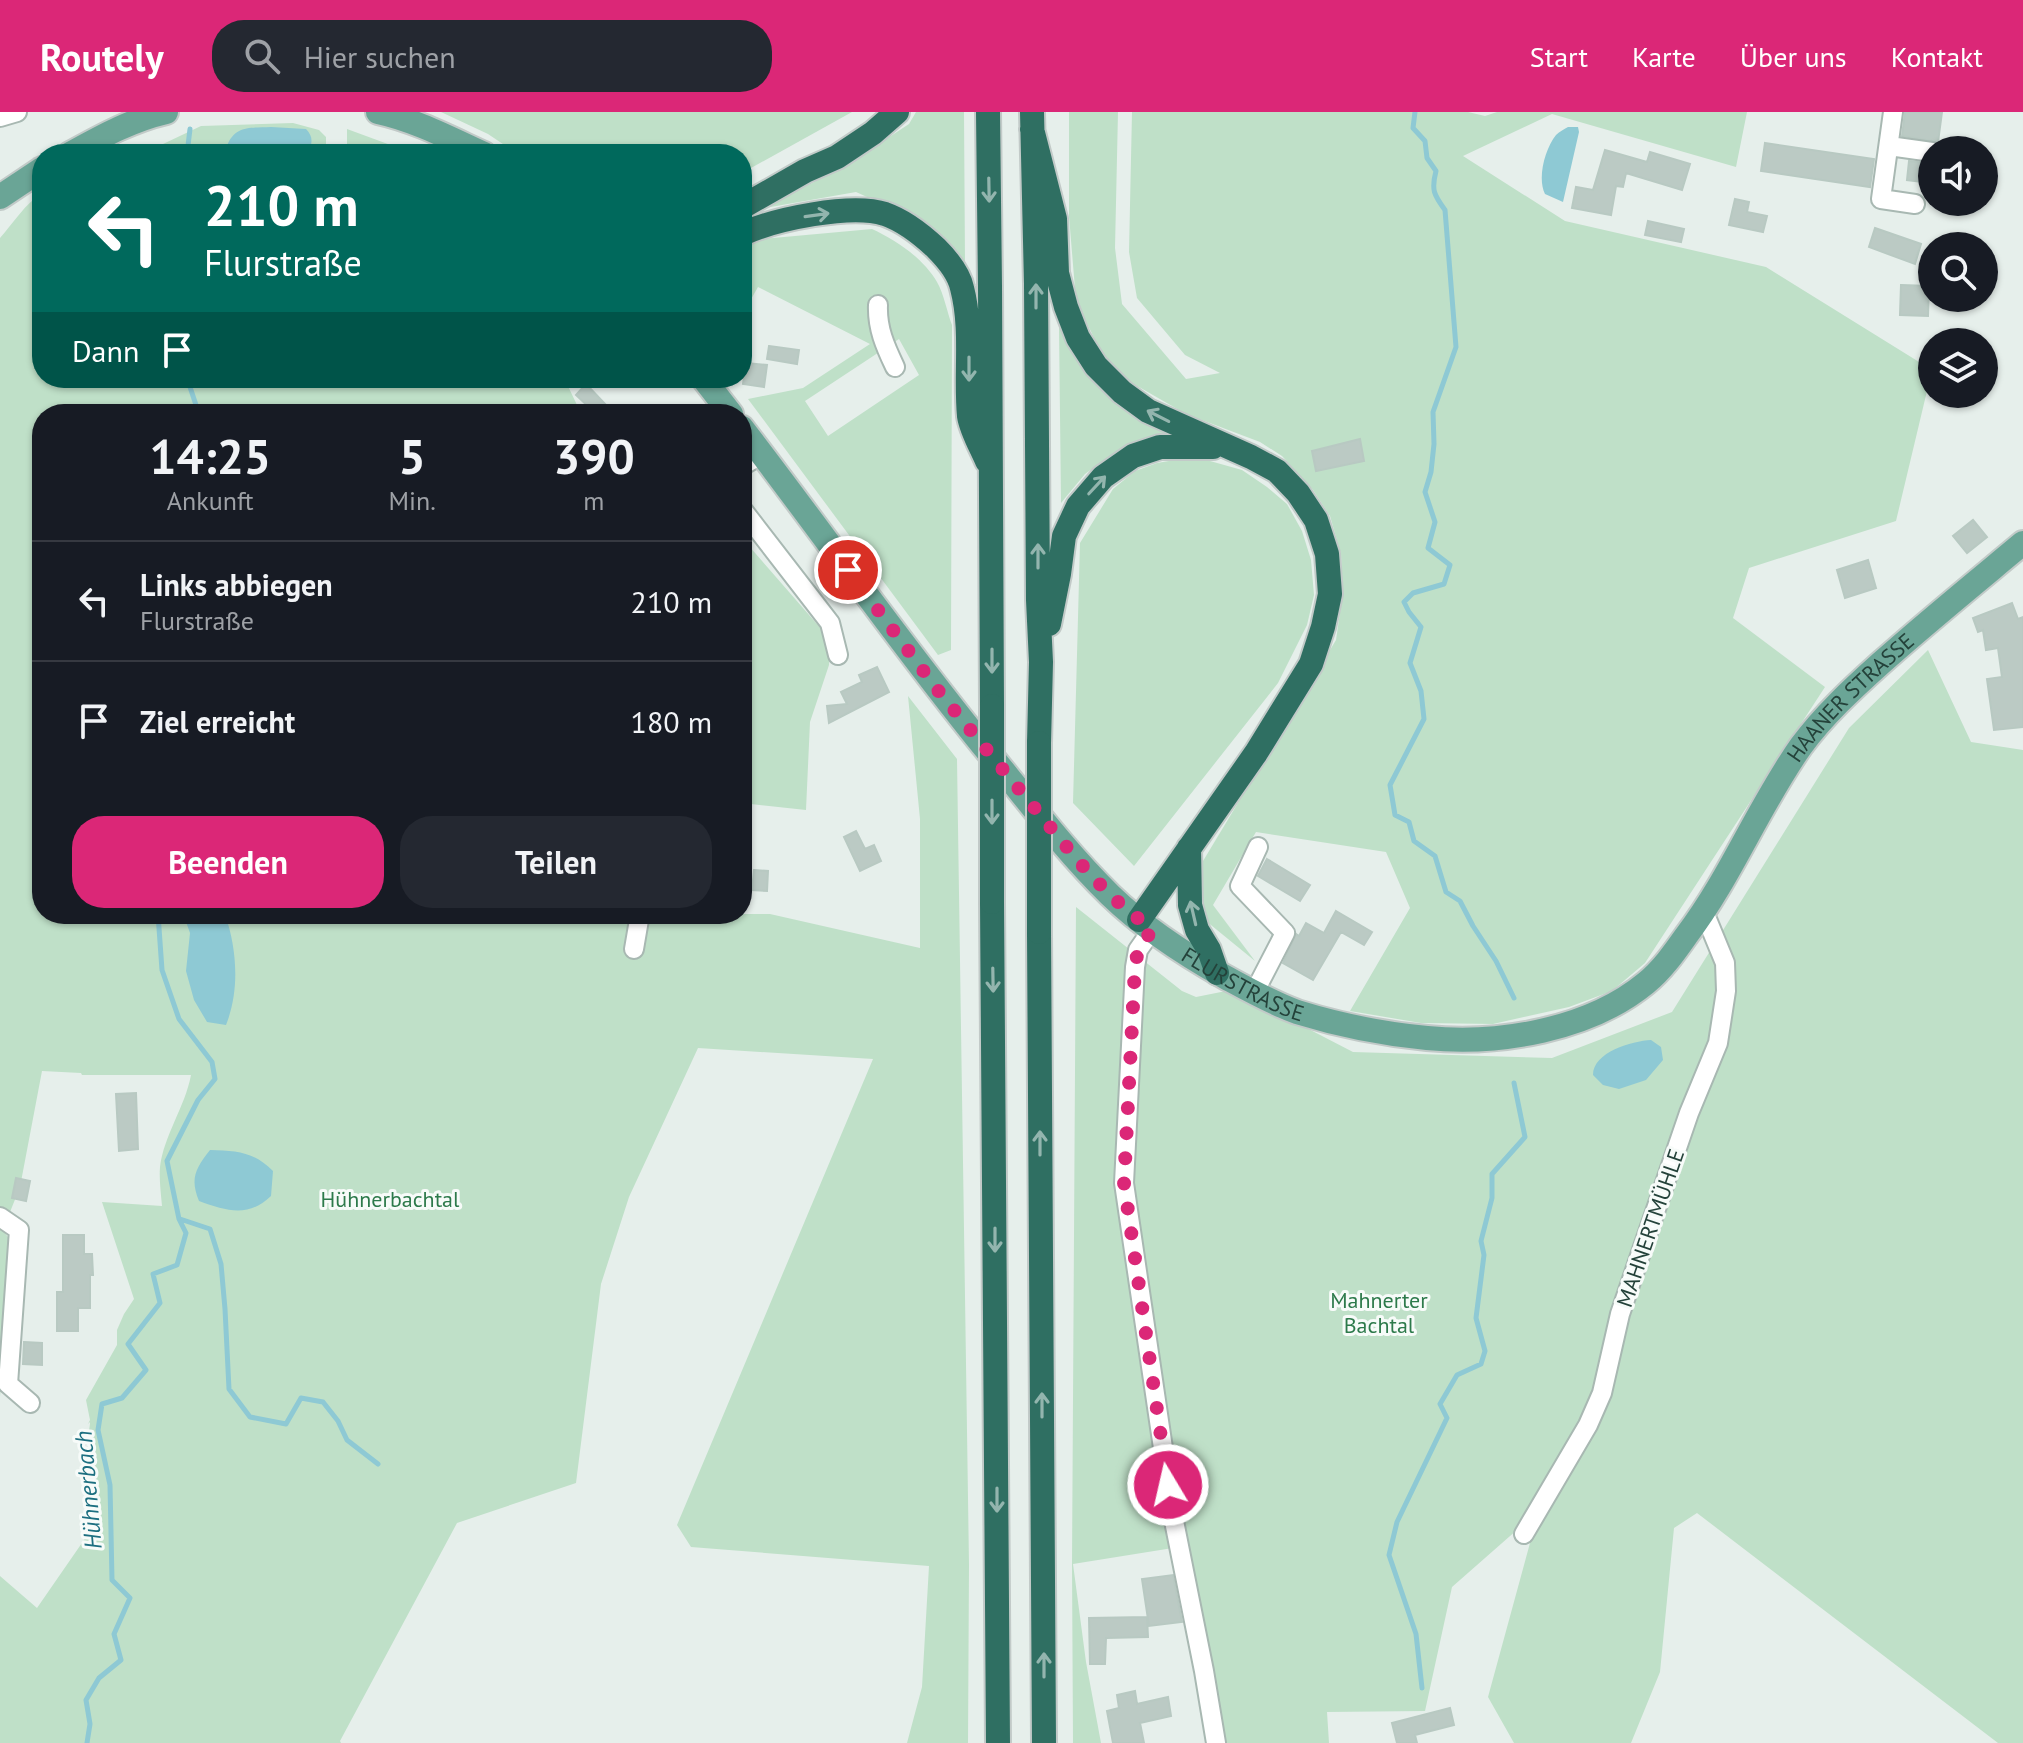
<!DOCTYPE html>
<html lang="de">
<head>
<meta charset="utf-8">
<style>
	body { margin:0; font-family:"PT Sans",sans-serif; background:#242831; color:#f1f3f6; height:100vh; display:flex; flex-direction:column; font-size:30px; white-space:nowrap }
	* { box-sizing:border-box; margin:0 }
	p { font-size:26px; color:#9ea1a6 }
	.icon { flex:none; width:44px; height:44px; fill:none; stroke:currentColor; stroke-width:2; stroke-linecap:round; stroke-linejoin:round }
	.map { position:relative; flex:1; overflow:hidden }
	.side { position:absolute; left:32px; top:292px; width:720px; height:520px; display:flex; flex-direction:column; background:#171b24; border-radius:32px; box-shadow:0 2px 6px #0004 }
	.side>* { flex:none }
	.guide { position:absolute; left:32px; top:32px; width:720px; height:244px; border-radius:32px; box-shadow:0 2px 6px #0004; background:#00695c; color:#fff; overflow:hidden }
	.controls { position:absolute; left:1918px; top:24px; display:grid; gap:16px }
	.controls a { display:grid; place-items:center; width:80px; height:80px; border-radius:50%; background:#171b24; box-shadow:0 2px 6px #0004; font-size:40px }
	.pin { position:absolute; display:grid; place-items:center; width:68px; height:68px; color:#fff; margin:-34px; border:4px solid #fff; border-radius:50%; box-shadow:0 2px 8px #0007 }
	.me { position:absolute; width:88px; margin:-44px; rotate:351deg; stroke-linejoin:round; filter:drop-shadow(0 0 6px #0008) }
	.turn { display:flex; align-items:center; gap:28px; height:168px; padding:0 40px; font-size:36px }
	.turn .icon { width:104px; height:104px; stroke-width:2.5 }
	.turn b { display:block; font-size:56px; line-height:68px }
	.then { display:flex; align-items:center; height:76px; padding:0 40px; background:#0003; gap:16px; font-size:30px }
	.eta { display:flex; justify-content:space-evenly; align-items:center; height:136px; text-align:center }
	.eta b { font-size:48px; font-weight:600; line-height:56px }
	.button { display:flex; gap:16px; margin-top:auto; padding:16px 40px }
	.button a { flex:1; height:92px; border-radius:32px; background:#db2777; color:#fff; font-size:32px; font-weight:600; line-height:92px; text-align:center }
	.button a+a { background:#242831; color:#f1f3f6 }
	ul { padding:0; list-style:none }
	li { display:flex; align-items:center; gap:24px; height:120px; padding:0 40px; border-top:2px solid #363941 }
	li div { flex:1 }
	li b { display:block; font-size:30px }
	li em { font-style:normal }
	header { display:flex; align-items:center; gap:48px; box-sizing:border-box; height:112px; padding:0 40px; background:#db2777; color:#fff }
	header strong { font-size:38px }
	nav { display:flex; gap:44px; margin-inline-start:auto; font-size:28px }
	.search { width:560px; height:72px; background:#242831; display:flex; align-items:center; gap:20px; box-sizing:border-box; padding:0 28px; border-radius:32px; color:#9ea1a6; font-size:30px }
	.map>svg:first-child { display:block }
</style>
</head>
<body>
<header>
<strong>Routely</strong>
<div class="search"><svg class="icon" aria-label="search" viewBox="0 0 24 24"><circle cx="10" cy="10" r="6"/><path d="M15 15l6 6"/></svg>Hier suchen</div>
<nav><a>Start</a><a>Karte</a><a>Über uns</a><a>Kontakt</a></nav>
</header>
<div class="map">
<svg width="2023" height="1631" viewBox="0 0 2023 1631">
	<rect width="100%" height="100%" fill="#e6efeb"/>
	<path fill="#bfe0c8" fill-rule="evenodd" d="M441 0H852L742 61V42H518L488 22Z
		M916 0H964L965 150 927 112 856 80 765 96 848 52 909 12Z
		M1069 0H1118L1115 136 1122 192 1186 267 1220 261 1185 243 1137 186 1129 140 1132 0H1468L1485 4 1497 0H1747L1736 55 1552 2 1463 44 1565 109 1766 155 1932 258 1896 409 1749 456 1733 506 1825 575 1645 851 1612 879 1569 895 1493 912 1421 911 1350 899 1410 796 1386 740 1256 720 1213 793 1255 849 1206 809 1197 759 1336 528 1343 480 1341 442 1330 404 1313 378 1282 344 1260 330 1186 302 1132 271 1104 246 1076 189 1069 104Z
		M293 11 319 18 326 25V42H119L163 32 201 14Z
		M347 17 415 42H352L347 40Z
		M42 81V266H580L566 270 577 293 571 302H42V802H770L920 836V707L908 584 957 647 969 1453 968 1631H907L922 1575 929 1454 691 1435 677 1413 873 947 698 936 629 1085 601 1172 576 1371 457 1411 340 1629 341 1631H0V1464L37 1496 102 1402 88 1325 90 1312V1310L88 1312 90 1308 86 1288 117 1233V1218L124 1202 134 1187 102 1090 162 1094C161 1082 159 1068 160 1055 164 1023 185 995 191 963H82L81 961 42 959 20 1075 10 1100 0 1097V126C14 110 25 92 42 81Z
		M872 117C896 128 923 146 937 170 944 182 947 200 952 213L951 538 938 543 748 287 803 276 870 232 758 175 742 203V136L751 128ZM899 227 919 263 828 324 805 289Z
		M1059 215 1090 264 1171 321 1121 336 1085 362 1061 391Z
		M1181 347 1210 349 1242 358 1267 375 1287 392 1302 419 1311 448 1314 483 1307 513 1278 571 1134 754 1073 691 1080 431 1113 377 1135 359 1157 351Z
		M742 426 830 527 829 553 810 610 806 698 742 691Z
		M1928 538 1971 630 2023 638V1631H1998L1697 1401 1674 1416 1660 1560 1631 1631H1514L1488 1585 1530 1431 1541 1411 1518 1417 1452 1475 1425 1599 1327 1600 1329 1631H1217L1179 1435 1073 1452 1086 1550 1101 1631H1073L1072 1452 1076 795 1182 879 1196 885 1221 880H1237L1353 940 1552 946 1672 900 1849 616Z
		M0 1115 12 1130 0 1285Z"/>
	<path fill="#8ec9d4" d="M271 15 306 17C314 25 312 32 308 42H230L227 34C235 13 250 16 271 15Z
		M1568 15H1578L1579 20 1563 90 1545 82C1537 66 1545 37 1556 23 1559 20 1564 17 1568 15Z
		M186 802H225C237 837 240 878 226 913L207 910 194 888 186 859 190 821 185 807Z
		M1651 928 1661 935 1663 948 1646 968 1619 977 1603 973 1593 963C1593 940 1632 929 1651 928Z
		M210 1038C236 1039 253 1039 273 1059L271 1084C248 1106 227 1099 199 1089 190 1067 195 1057 210 1038Z"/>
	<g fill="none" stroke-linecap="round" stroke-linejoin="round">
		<path stroke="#8ec9d4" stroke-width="5" d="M1415 0 1413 16 1425 29 1427 46 1436 59C1431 78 1434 83 1445 98L1456 235 1433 300 1434 332 1431 360 1425 380 1435 410 1428 436 1450 453 1444 472 1413 481 1404 490 1409 500 1421 515 1410 551 1421 579 1424 607 1390 673 1395 703 1409 710 1414 729 1435 744 1446 780 1460 789 1473 814 1496 849 1514 886
			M187 42 190 17
			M187 266 199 302
			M180 1107 210 1117 221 1152 225 1197 229 1277 250 1305 286 1312 301 1286 323 1290 338 1309 347 1328 378 1352
			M1422 1576 1416 1522 1389 1443 1397 1410 1447 1306 1440 1292 1457 1263 1481 1252 1485 1239 1476 1206 1484 1143 1481 1129 1492 1086V1062L1525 1025 1514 971
			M87 1631 90 1612 86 1588 99 1566 121 1548 114 1522 130 1486 112 1468 110 1373 98 1318 102 1292 122 1286 146 1258 128 1232 160 1191 153 1162 177 1153 186 1121 179 1107 167 1049 198 988 215 967 212 950 179 907 162 858 158 802"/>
	</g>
	<path fill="#bbcac4" stroke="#b8c9c2" stroke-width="2" d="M1905 0H1942L1938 30 1902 24Z
		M1765 31 1874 47 1870 75 1761 59Z
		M1605 38 1647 50 1650 40 1690 52 1682 78 1626 61 1623 75 1616 74 1611 103 1572 96 1576 75 1593 78Z
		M1909 49 1932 52V71L1907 68Z
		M1735 87 1749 90 1747 100 1767 104 1763 120 1729 113Z
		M1648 109 1684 117 1681 130 1645 123Z
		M1875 116 1921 132 1915 152 1869 135Z
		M1901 173 1929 174 1928 204 1900 203Z
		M769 234 799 238 797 252 767 247Z
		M746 251 767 253 764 275 743 272Z
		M586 272 606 293 596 302 576 283Z
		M1360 327 1364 349 1316 359 1312 339Z
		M1973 408 1987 425 1967 441 1953 424Z
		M1868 448 1876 476 1845 486 1837 458Z
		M2012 491 2018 507 2023 505V615L1994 618 1987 567 2002 565 1998 536 1986 538 1983 518 1978 520 1973 506Z
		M877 555 889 580 829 611 827 594 847 592 841 580 862 570 859 563Z
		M856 719 865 737 874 733 881 749 860 759 844 725Z
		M1267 747 1310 773 1300 789 1258 764Z
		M754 758 768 759 767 779 752 778Z
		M1336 799 1372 820 1364 833 1341 820 1313 868 1283 851 1296 822 1299 824 1306 811 1324 821Z
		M136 981 138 1037 119 1039 116 982Z
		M16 1066 30 1069 26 1089 12 1086Z
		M63 1123H84V1142H92L93 1163H90V1196H78V1219H57V1180H63Z
		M24 1230 42 1231V1253L23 1252Z
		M1173 1463 1182 1510 1149 1514 1142 1467Z
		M1147 1505 1148 1525 1106 1526 1105 1552H1090L1089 1506Z
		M1135 1579 1137 1592 1168 1585 1171 1604 1140 1611 1144 1631H1113L1107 1599 1119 1596 1117 1583Z
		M1450 1596 1454 1613 1415 1623 1417 1631H1397L1392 1611Z"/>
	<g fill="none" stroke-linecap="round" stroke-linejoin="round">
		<g stroke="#a8b8b2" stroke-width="22">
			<path id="minor" d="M1893 0 1881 87 1915 92
				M0 5 17 0
				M1889 34 1932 40
				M878 193C877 216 885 234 895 255
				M742 354 762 342
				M742 397 830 511 838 543
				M1152 818 1138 838 1135 855 1124 1071 1173 1404 1204 1559 1216 1631
				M634 837 640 802
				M1254 881 1285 821 1240 774 1258 735
				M0 1105 19 1118 8 1272 30 1291
				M1524 1422 1588 1313 1602 1281 1620 1202 1689 1001 1718 931 1726 879 1725 851 1704 800"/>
		</g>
		<g stroke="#c2cac8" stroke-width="28">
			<g id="major">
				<path d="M378 0C415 8 449 26 484 42"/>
				<path d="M70 42C101 25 131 8 166 0"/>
				<path d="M0 85 42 57"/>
				<path d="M703 266 731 302"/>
				<path id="s1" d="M742 316C825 424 903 536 989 641 1028 689 1066 740 1110 783 1144 816 1184 842 1225 865 1249 878 1272 891 1297 900 1339 913 1384 922 1427 926 1499 933 1589 918 1646 871 1662 858 1674 841 1686 824 1731 765 1758 695 1801 634 1824 603 1852 577 1881 551 1927 510 1975 471 2023 431"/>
			</g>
		</g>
		<g stroke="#c2cac8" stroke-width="28">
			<path id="highway" d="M988 0 990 175 992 594
				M1032 0 1036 172 1038 488 1041 550 1039 631
				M1032 17 1055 107 1057 161 1066 195 1078 226 1096 254 1122 280 1148 299 1251 345 1277 359 1298 381 1316 408 1327 442 1330 482 1323 515 1311 552 1256 641 1139 808
				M742 95 805 59 837 45 873 21 897 0
				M742 122C775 107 851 91 885 102 905 109 921 122 936 136 946 146 959 162 962 176 973 218 965 261 969 304 971 318 981 335 987 349
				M1049 512 1059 462 1064 424 1078 394 1103 365 1133 344 1160 335H1213
				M1189 736 1190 793 1197 818 1209 838 1217 861
				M992 790 998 1631
				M1039 820 1044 1631"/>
		</g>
		<use href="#minor" stroke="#fff" stroke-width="18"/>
		<use href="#major" stroke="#6aa596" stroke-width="24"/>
		<use href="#highway" stroke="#2f6f62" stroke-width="24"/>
		<g stroke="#c2cac8" stroke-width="28" stroke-linecap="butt">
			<path id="highway-bridge" d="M992 790V594
				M1039 820V631"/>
		</g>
		<use href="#highway-bridge" stroke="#2f6f62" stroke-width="24"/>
	</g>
	<defs><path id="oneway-shaft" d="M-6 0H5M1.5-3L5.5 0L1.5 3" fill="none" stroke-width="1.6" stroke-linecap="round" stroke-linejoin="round" transform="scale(2)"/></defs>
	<g stroke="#93b5ae">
		<use href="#oneway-shaft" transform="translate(989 78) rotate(89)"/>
		<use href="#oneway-shaft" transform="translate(817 103) rotate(-8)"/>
		<use href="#oneway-shaft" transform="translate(1036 184) rotate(-90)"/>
		<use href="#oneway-shaft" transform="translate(969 257) rotate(90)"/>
		<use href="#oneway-shaft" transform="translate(1158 304) rotate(-153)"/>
		<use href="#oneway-shaft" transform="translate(1097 373) rotate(-47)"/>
		<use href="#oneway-shaft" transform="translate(1038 444) rotate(-90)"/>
		<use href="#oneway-shaft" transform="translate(992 549) rotate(90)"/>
		<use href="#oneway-shaft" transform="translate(992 700) rotate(90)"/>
		<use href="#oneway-shaft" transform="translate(1193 801) rotate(-103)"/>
		<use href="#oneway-shaft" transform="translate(993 868) rotate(89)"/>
		<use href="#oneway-shaft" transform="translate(1040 1031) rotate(-90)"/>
		<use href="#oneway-shaft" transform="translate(995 1128) rotate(90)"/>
		<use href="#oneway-shaft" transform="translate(1042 1293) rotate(-90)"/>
		<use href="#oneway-shaft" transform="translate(997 1388) rotate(90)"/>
		<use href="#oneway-shaft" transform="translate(1044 1553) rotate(-90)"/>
	</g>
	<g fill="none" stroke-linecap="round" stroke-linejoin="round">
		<path stroke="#db2777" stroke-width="14" stroke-dasharray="0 25.2" d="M848 458 940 581 1079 750 1111 784 1152 818 1138 838 1135 855 1124 1071 1168 1373"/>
	</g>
	<g text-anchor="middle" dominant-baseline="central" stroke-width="6" stroke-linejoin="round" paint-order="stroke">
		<g font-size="22" fill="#24423a" stroke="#f7fbf9">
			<text stroke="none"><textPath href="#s1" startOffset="1534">HAANER STRASSE</textPath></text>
			<text stroke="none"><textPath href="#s1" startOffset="756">FLURSTRASSE</textPath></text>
			<text transform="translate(1650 1116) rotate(-71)">MAHNERTMÜHLE</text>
		</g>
		<g font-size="22" fill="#2d7a4b" stroke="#f7fbf9">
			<text x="390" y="1087">Hühnerbachtal</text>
			<text x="1379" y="1188">Mahnerter<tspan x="1379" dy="25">Bachtal</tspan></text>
		</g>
		<g font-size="24" font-style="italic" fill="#1c6f80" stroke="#f7fbf9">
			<text transform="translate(88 1378) rotate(-95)">Hühnerbach</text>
		</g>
	</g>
</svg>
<div class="controls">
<a><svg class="icon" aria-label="sound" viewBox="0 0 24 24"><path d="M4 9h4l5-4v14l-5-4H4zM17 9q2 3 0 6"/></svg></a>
<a><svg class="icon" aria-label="search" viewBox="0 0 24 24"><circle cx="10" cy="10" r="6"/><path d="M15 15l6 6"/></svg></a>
<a><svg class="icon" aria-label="layers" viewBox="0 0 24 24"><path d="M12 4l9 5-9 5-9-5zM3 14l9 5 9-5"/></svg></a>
</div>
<div class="pin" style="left:848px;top:458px;background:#d93025"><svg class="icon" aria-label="arrive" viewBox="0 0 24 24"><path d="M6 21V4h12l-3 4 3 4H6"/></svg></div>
<svg class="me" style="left:1168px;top:1373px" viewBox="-20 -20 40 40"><circle r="17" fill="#db2777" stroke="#fff" stroke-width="3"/><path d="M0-11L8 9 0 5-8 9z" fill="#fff"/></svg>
<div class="guide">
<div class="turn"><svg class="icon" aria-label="left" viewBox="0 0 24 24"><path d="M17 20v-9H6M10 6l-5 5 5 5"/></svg><div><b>210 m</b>Flurstraße</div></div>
<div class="then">Dann<svg class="icon" aria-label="arrive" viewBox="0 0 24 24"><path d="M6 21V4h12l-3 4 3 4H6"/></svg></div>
</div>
<section class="side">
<div class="eta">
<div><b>14:25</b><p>Ankunft</p></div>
<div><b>5</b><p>Min.</p></div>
<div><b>390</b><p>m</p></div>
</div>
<ul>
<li><svg class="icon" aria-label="left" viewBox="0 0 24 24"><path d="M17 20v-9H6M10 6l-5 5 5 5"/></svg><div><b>Links abbiegen</b><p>Flurstraße</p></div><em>210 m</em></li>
<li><svg class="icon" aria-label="arrive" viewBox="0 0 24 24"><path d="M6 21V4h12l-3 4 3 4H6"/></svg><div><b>Ziel erreicht</b></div><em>180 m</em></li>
</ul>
<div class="button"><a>Beenden</a><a>Teilen</a></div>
</section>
</div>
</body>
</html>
